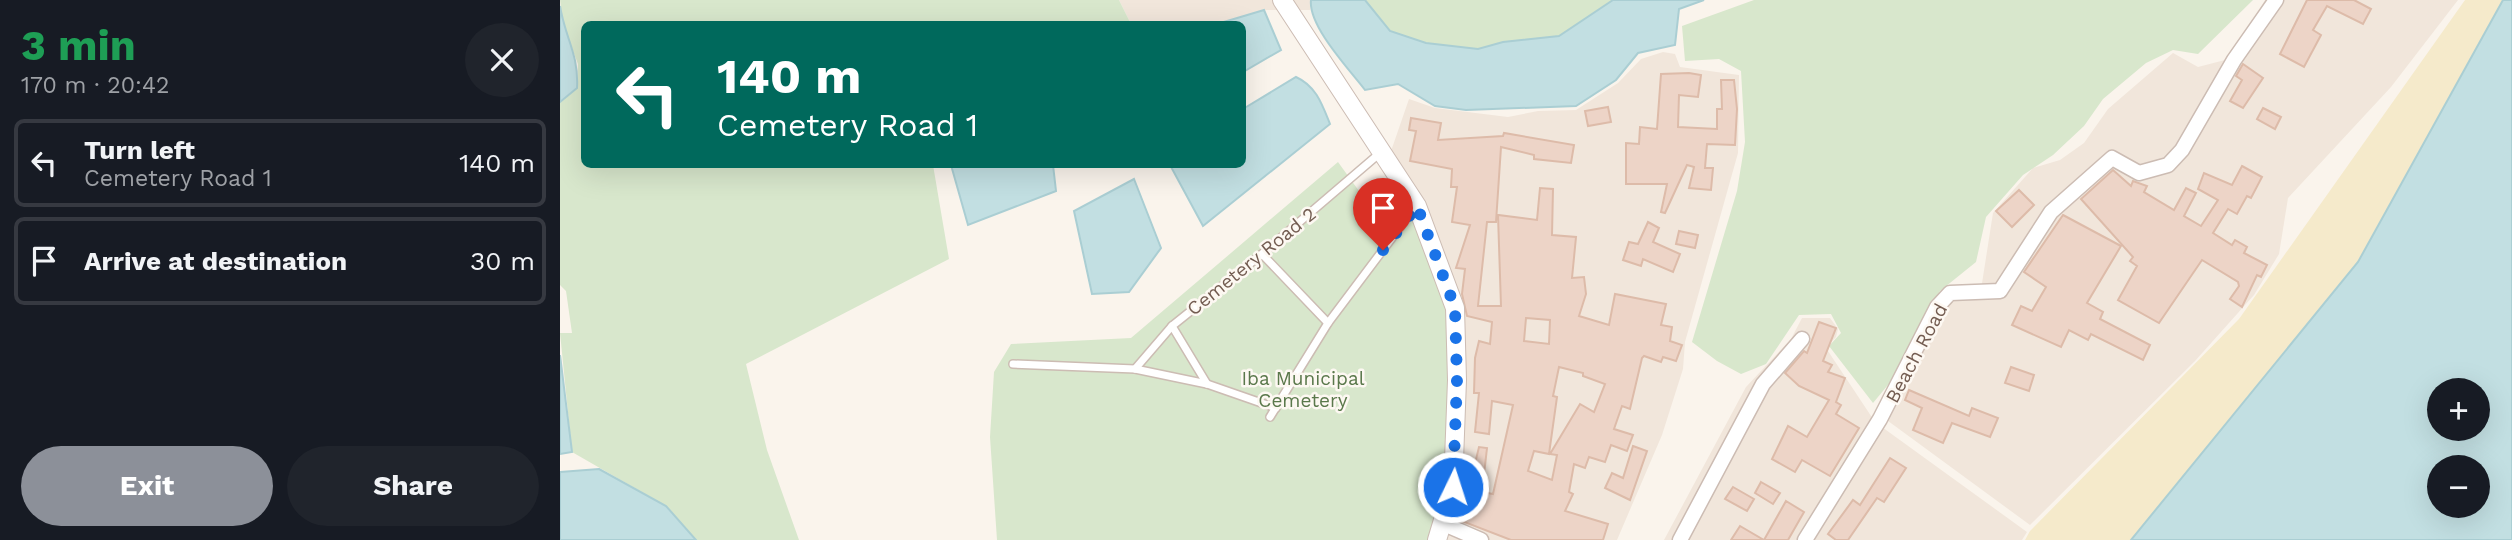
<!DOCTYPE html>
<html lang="en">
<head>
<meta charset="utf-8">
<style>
  :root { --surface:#171b24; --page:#20242c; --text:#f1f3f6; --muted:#9ea1a6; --line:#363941; --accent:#8c9099 }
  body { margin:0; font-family:"Work Sans",sans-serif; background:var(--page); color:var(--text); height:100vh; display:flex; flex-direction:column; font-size:26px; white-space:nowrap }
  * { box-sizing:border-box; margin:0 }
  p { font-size:23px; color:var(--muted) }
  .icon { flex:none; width:38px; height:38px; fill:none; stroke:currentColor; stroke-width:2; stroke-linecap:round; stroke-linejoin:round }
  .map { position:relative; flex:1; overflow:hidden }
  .sheet { display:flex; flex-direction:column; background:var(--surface); width:560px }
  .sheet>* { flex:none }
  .guide { position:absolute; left:21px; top:21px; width:665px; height:147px; border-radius:10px; box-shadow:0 7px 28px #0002; background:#00695c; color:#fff; overflow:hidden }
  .controls { position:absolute; left:1867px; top:378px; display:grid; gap:14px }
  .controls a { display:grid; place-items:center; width:63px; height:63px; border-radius:50%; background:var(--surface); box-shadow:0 7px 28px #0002; font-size:35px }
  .pin { position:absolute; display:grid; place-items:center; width:60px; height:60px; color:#fff; margin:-72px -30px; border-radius:50% 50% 50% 0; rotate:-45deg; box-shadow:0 0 7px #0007 }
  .pin .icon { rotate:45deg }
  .me { position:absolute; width:77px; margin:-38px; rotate:4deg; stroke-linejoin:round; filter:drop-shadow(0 0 5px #0008) }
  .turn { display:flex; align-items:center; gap:24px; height:147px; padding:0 21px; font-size:32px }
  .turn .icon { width:91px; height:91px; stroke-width:2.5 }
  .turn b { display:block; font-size:49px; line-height:60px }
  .round { display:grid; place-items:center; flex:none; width:74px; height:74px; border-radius:37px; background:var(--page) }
  .head { display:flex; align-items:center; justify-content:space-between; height:119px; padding:0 21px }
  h1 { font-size:42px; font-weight:700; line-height:52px; color:#1e9e55 }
  .cta { display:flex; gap:14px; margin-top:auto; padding:14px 21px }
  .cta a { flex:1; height:80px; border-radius:42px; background:var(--accent); color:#fff; font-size:28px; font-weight:700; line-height:80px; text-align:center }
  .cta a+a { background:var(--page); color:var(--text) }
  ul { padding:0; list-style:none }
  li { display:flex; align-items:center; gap:21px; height:88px; margin:0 14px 10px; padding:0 7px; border:4px solid var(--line); border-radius:10px }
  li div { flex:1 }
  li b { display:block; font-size:26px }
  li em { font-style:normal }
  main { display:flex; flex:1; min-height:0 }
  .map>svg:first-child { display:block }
  .residential { fill:#f1e6db }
  .green { fill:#d8e7cc }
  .sand { fill:#f5eacb }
  .water { fill:#c2dfe2; stroke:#aaced3; stroke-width:2; fill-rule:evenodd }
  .building { fill:#edd4c7; stroke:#ddbba9; stroke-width:2; fill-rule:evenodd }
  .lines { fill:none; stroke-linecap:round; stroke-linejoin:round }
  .service-casing { stroke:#ccbcb3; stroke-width:10 }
  .minor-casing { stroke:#ccbcb3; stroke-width:17 }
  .tertiary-casing { stroke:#ccbcb3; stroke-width:20 }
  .service { stroke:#fff; stroke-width:7 }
  .minor { stroke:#fff; stroke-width:14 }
  .tertiary { stroke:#fff; stroke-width:18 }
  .route { stroke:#1a73e8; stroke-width:12; stroke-dasharray:0 21.6 }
  .labels { text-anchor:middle; stroke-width:5; stroke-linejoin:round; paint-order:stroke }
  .street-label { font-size:19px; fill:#735c51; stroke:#fdf8f2 }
  .park-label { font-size:19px; fill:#5a784b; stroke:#fdf8f2 }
</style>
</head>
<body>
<main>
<section class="sheet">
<div class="head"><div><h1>3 min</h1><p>170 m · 20:42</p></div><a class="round"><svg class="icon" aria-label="close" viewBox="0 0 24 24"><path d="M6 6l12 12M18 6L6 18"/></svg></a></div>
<ul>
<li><svg class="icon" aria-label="left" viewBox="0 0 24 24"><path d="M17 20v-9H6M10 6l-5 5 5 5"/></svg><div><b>Turn left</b><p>Cemetery Road 1</p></div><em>140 m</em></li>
<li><svg class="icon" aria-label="arrive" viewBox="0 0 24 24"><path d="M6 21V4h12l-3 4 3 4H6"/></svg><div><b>Arrive at destination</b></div><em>30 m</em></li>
</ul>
<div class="cta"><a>Exit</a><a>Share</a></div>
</section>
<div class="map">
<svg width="1952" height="540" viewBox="0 0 1952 540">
  <rect width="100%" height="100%" fill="#faf4ec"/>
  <g class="residential">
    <path d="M559 0H751L750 10H704L657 24H571Z"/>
    <path d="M1705 0H1898L1831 87 1728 198 1719 254 1694 295 1635 361 1470 525 1324 418 1388 301 1397 297 1420 296 1433 213 1473 168 1500 160 1524 143 1548 109 1613 53 1638 67 1665 60 1678 46Z"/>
    <path d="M1103 52 1115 54 1120 67 1179 75 1178 153 1125 342 1123 369 1102 435 1057 540H881L898 309 830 154 849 99 875 108 948 117 978 111 1016 110 1058 83 1081 59Z"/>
    <path d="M1242 318H1270L1278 329 1276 337 1266 348 1315 422 1467 532 1462 540H1104L1186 387 1231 339Z"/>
  </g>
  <g class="green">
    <path d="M0 0H559L571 24H24V164L373 165 389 259 186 364 207 450 239 540H136L106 506 12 452 0 333H12L6 291 0 285V102L17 88 18 64 3 25Z"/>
    <path d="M805 0H1053L999 36 943 42 918 49 866 43 830 31Z"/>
    <path d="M1194 0H1693L1638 54 1613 50 1586 63 1543 99 1524 126 1493 155 1463 175 1426 217 1416 262 1380 291 1342 368 1313 403 1269 346 1281 333 1271 314 1239 315 1206 364 1181 374 1157 361 1132 342 1177 191 1185 142 1181 71 1159 59 1125 61 1122 26Z"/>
    <path d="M778 162 833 238 853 213 892 313 891 463 873 540H437L430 437 434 372 451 344 571 338Z"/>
  </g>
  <path class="sand" d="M1905 0H1943L1798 262 1571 540H1465L1470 531 1679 319Z"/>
  <g class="water">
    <path d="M751 0H805L830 31 866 43 918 49 943 42 999 36 1053 0H1144L1119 9 1115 45 1078 53 1056 80 1016 106 906 110 875 106 838 84 805 90C789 69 748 26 751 0Z"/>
    <path d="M1943 0H1952V540H1571L1798 262ZM1880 390H1918V429H1880ZM1880 467H1918V506H1880Z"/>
    <path d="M0 6C5 38 19 54 17 88L0 102Z"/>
    <path d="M704 10 721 50 683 72 682 24H657Z"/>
    <path d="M736 77C756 86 762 104 770 124L643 226 610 165 682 164 683 109Z"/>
    <path d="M391 165H493L496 191 408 225Z"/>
    <path d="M574 179 601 248 569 292 532 294 514 211Z"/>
    <path d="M0 355 12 452 0 454Z"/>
    <path d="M39 469 106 506 136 540H0V472Z"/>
  </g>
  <g class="building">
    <path d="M1747 0H1794L1811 9 1803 24 1767 6 1753 30 1761 35 1744 67 1720 54Z"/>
    <path d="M1683 64 1703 78 1683 108 1670 101 1682 80 1676 76Z"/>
    <path d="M1129 73 1141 75 1138 97 1119 95 1118 127 1157 129V109H1162L1161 80H1174L1177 109 1175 145 1147 144 1145 168H1153L1151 190 1129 188 1134 167 1127 165 1105 213 1101 212 1107 184H1066V143L1079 144 1080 127 1097 129 1101 74Z"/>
    <path d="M1048 107 1051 122 1028 126 1025 111Z"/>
    <path d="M1703 108 1721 117 1715 129 1697 119Z"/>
    <path d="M851 118 881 123 878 140 943 136 944 133 1014 145 1011 163 974 159V155L941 147 936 222H927L918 306H941L938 215 977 220 980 188 993 189 992 235 1016 237 1012 278 1024 277 1026 294 1019 316 1049 325 1055 294 1106 304 1101 325 1112 327 1110 341 1122 345 1116 361 1103 357 1101 362 1084 356 1082 358 1070 409 1062 406 1054 429 1073 435 1067 451 1051 445 1045 462 1029 457 1025 468 1014 464 1009 492 1013 494 1005 511 1048 524 1043 540H951L899 520 904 504 900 503 904 487 909 488 919 447 927 448 922 492 933 494 953 405 932 401 929 434 915 432 919 393H914L915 358 919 341 930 344 932 322 907 316 902 294 905 269 896 268 910 225 892 222 897 187H891L892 169 850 161 856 131 849 130ZM966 318 990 320 989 344 964 341ZM999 367 1023 373V376L1045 384 1034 412 1020 404 990 454 997 455 992 480 968 471 974 451 989 454 997 397 993 396Z"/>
    <path d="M1682 166 1702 177 1691 198 1687 196 1677 214 1668 209 1653 233 1672 245 1675 240 1687 247 1684 253 1707 265 1701 277 1697 275 1682 307 1670 299 1679 286 1678 282 1642 260 1599 323 1558 300 1577 266 1570 261 1573 257 1521 199 1553 170 1571 186 1573 181 1587 186 1584 192 1614 210 1626 188 1636 193 1624 216 1641 226 1658 200 1638 189 1644 173 1672 185Z"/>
    <path d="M1459 190 1474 205 1452 227 1436 211Z"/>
    <path d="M1503 215 1561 246 1527 303 1543 312 1540 319 1590 345 1583 360 1531 334 1528 340 1509 330 1501 347 1452 325 1461 306 1472 311 1486 287 1464 272Z"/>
    <path d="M1088 222 1099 228 1093 242 1120 254 1113 272 1083 259 1081 266 1063 260 1069 242 1078 244Z"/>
    <path d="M1119 231 1138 235 1135 248 1116 244Z"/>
    <path d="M1259 322 1276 328 1263 361 1272 365 1268 372 1285 378 1276 402 1281 405 1276 414 1299 428 1270 476 1242 460 1235 472 1212 459 1228 426 1247 437 1269 400 1239 386 1225 373 1244 351 1247 353Z"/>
    <path d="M1451 367 1474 375 1469 391 1445 383Z"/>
    <path d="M1349 390 1409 416 1412 408 1438 418 1430 437 1392 423 1383 443 1353 430 1362 408 1345 400Z"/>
    <path d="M1073 446 1087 451 1070 500 1045 488 1052 473 1063 478Z"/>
    <path d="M1330 458 1346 468 1324 502 1317 498 1288 540H1276L1268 534 1293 500 1300 505Z"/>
    <path d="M1201 482 1220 493 1213 504 1195 493Z"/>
    <path d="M1173 487 1194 499 1187 511 1165 499Z"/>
    <path d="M1226 501 1244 512 1228 540H1171L1180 526 1204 540Z"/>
  </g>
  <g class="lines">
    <g class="service-casing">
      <g id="service">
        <path d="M702 254 768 323"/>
        <path d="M453 364 575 369 647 384 716 408"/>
        <path d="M575 369 612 326"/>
        <path d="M647 384 612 326 702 254 820 153"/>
        <path d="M710 417 768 323 856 206"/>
      </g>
    </g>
    <g class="minor-casing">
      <g id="minor">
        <path d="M884 524 921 540"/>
        <path d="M1120 540 1203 384 1242 339"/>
        <path d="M1245 540 1320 419 1377 307 1390 293 1440 291 1491 212 1552 158 1579 173 1608 165 1622 150 1674 60 1716 0"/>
      </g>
    </g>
    <g class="tertiary-casing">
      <path id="tertiary" d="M722 0 857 206 895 308 897 380 893 487 877 540"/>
    </g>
    <use href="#service" class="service"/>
    <use href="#minor" class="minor"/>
    <use href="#tertiary" class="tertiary"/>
  </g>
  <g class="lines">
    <path class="route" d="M823 250 857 206 895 308 897 380 893 487"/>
  </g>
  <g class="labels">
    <g class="street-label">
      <text transform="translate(691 261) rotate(-39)" y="7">Cemetery Road 2</text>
      <text transform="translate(1356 353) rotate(-62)" y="7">Beach Road</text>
    </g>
    <g class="park-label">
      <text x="743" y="385">Iba Municipal<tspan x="743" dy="22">Cemetery</tspan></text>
    </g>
  </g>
</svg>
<div class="controls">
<a>+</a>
<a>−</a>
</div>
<div class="pin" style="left:823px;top:250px;background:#d93025"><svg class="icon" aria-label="arrive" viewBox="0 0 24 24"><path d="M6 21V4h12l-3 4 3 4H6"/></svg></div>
<svg class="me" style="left:893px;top:487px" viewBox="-20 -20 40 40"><circle r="17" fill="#1a73e8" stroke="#fff" stroke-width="3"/><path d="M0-11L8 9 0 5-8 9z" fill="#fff"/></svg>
<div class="guide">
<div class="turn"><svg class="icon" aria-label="left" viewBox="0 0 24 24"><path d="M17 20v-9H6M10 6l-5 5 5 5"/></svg><div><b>140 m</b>Cemetery Road 1</div></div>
</div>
</div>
</main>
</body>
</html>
